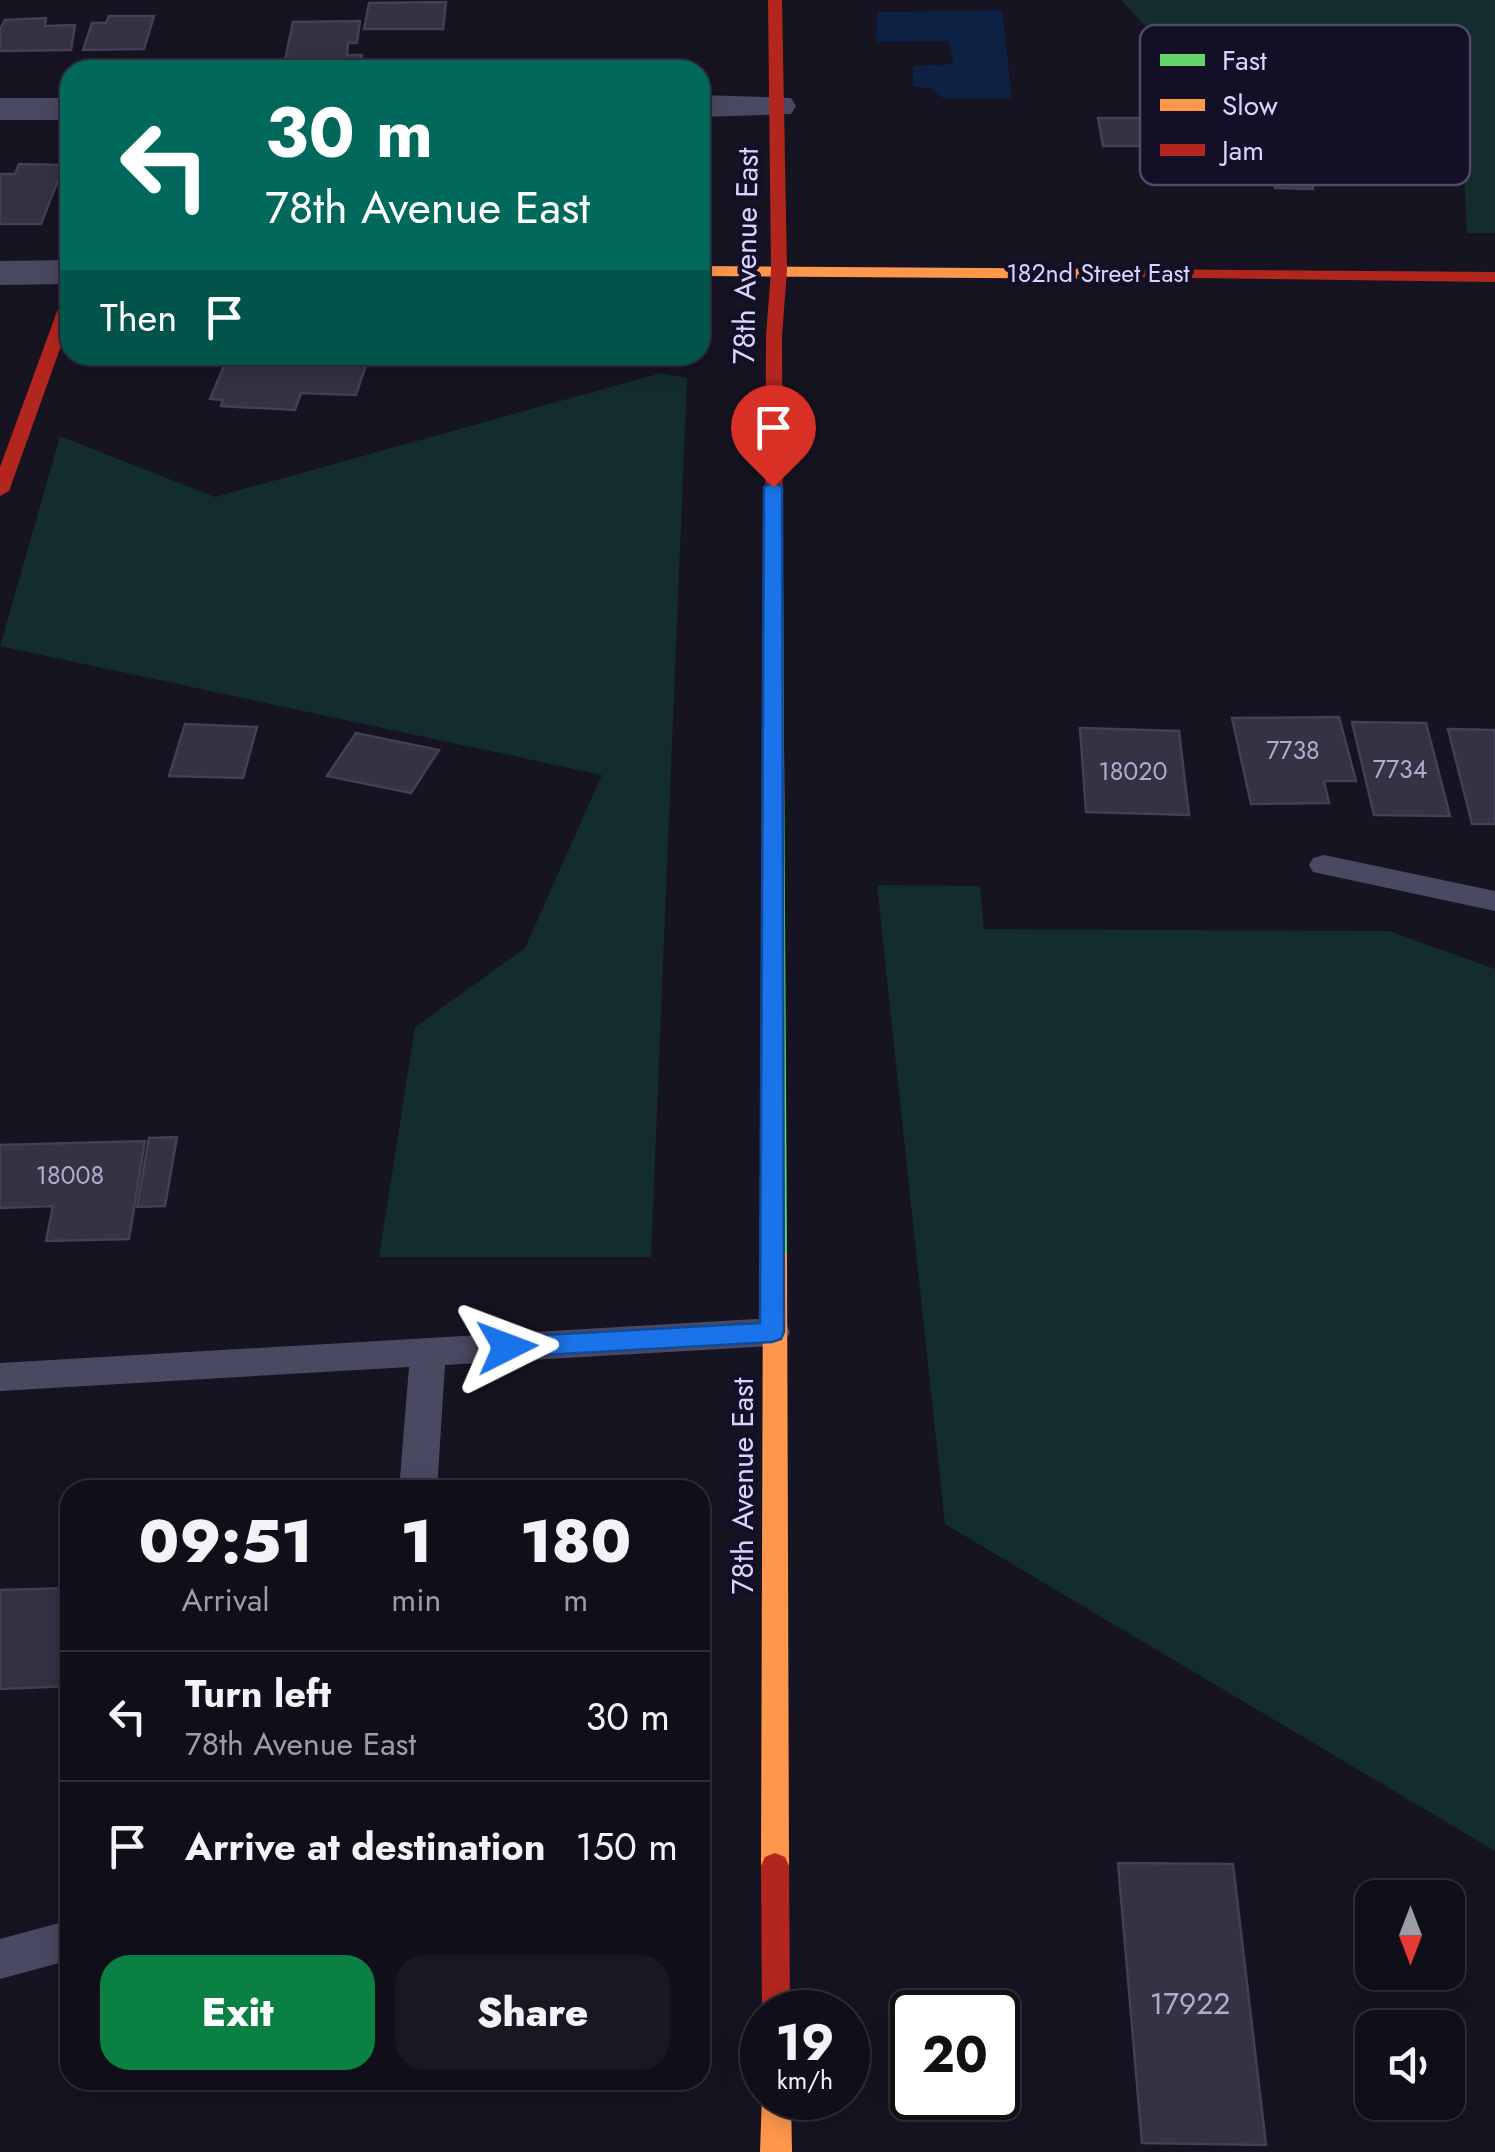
<!DOCTYPE html>
<html lang="en">
<head>
<meta charset="utf-8">
<style>
  :root { --surface:#100f19; --page:#191822; --text:#f1f3f6; --muted:#9c9ca2; --line:#302f38; --accent:#0b8043 }
  body { margin:0; font-family:Jost,sans-serif; background:var(--page); color:var(--text); height:100vh; display:flex; flex-direction:column; font-size:38px; white-space:nowrap }
  * { box-sizing:border-box; margin:0 }
  p { font-size:32px; color:var(--muted) }
  .icon { flex:none; width:55px; height:55px; fill:none; stroke:currentColor; stroke-width:2; stroke-linecap:round; stroke-linejoin:round }
  .map { position:relative; flex:1; overflow:hidden }
  .details { position:absolute; left:60px; top:1480px; width:650px; height:610px; display:flex; flex-direction:column; background:var(--surface); border-radius:30px; box-shadow:0 5px 25px #0003,0 0 0 2px var(--line) }
  .details>* { flex:none }
  .hud { position:absolute; left:60px; top:60px; width:650px; height:305px; border-radius:30px; box-shadow:0 5px 25px #0003,0 0 0 2px var(--line); background:#00695c; color:#fff; overflow:hidden }
  .needle { width:65px; rotate:180deg }
  .tools { position:absolute; left:1355px; top:1880px; display:grid; gap:20px }
  .tools a { display:grid; place-items:center; width:110px; height:110px; border-radius:20px; background:var(--surface); box-shadow:0 5px 25px #0003,0 0 0 2px var(--line); font-size:50px }
  .speed { position:absolute; left:740px; top:1990px; display:flex; gap:20px; font-size:50px; font-weight:700; text-align:center }
  .speed>* { display:grid; place-content:center; width:130px; height:130px; border-radius:50%; background:var(--surface); box-shadow:0 5px 25px #0003,0 0 0 2px var(--line); line-height:1 }
  .speed small { font-size:25px; font-weight:400 }
  .speed .limit { border:5px solid #111; border-radius:15px; background:#fff; color:#111 }
  .pin { position:absolute; display:grid; place-items:center; width:85px; height:85px; color:#fff; margin:-102px -42px; border-radius:50% 50% 50% 0; rotate:-45deg; box-shadow:0 0 10px #0007 }
  .pin .icon { rotate:45deg }
  .me { position:absolute; width:110px; margin:-55px; rotate:87deg; stroke-linejoin:round; filter:drop-shadow(0 0 8px #0008) }
  .turn { display:flex; align-items:center; gap:35px; height:210px; padding:0 40px; font-size:45px }
  .turn .icon { width:130px; height:130px; stroke-width:2.5 }
  .turn b { display:block; font-size:70px; line-height:85px }
  .then { display:flex; align-items:center; height:95px; padding:0 40px; background:#0003; gap:20px; font-size:38px }
  .eta { display:flex; justify-content:space-evenly; align-items:center; height:170px; text-align:center }
  .eta b { font-size:60px; font-weight:800; line-height:70px }
  .cta { display:flex; gap:20px; margin-top:auto; padding:20px 40px }
  .cta a { flex:1; height:115px; border-radius:30px; background:var(--accent); color:#fff; font-size:40px; font-weight:800; line-height:115px; text-align:center }
  .cta a+a { background:var(--page); color:var(--text) }
  ul { padding:0; list-style:none }
  li { display:flex; align-items:center; gap:30px; height:130px; padding:0 40px; border-top:2px solid var(--line) }
  li div { flex:1 }
  li b { display:block; font-size:38px }
  li em { font-style:normal }
  .map>svg:first-child { display:block }
  .green { fill:#132c2d }
  .water { fill:#0d2144 }
  .building { fill:#343243; stroke:#433f54; stroke-width:2.5 }
  .lines { fill:none; stroke-linecap:round; stroke-linejoin:round }
  .lane { fill:#4a4962; fill-rule:evenodd }
  .street { fill:#4a4962; fill-rule:evenodd }
  .fast { fill:#63d668; fill-rule:evenodd }
  .slow { fill:#ff974d; fill-rule:evenodd }
  .jam { fill:#b3261e; fill-rule:evenodd }
  .route { fill:#1a73e8; stroke:#114b97; stroke-width:2.5 }
  .labels { text-anchor:middle; stroke-width:9; stroke-linejoin:round; paint-order:stroke }
  .far-street-label { font-size:25px; fill:#d9d4ff; stroke:#130f26 }
  .number-label { font-size:25px; fill:#b0acd0 }
  .street-label { font-size:30px; fill:#d9d4ff; stroke:#130f26 }
  .near-number-label { font-size:30px; fill:#b0acd0 }
  .key { fill:#130f26; stroke:#4e4a67; stroke-width:2.5 }
  .key-label { font-size:28px; fill:#d9d4ff }
</style>
</head>
<body>
<div class="map">
<svg width="1495" height="2152" viewBox="0 0 1495 2152">
  <rect width="100%" height="100%" fill="#161421"/>
  <g class="green">
    <path d="M1121 0H1495V233H1467L1463 162 1394 91 1148 29Z"/>
    <path d="M661 373 687 378 651 1257H379L415 1027 525 948 602 775 0 646 60 436 215 497Z"/>
    <path d="M877 885 980 886 984 929 1389 931 1495 969V1851L945 1524Z"/>
  </g>
  <path class="water" d="M1002 10 1012 98H943L930 88 913 87V66L954 64 948 41 876 42 877 12Z"/>
  <g class="building">
    <path d="M446 2 443 29H364L369 3Z"/>
    <path d="M109 16H154L144 49 83 50 92 23H106Z"/>
    <path d="M46 18 45 26 75 25 71 50 0 51V29L5 20Z"/>
    <path d="M360 21 357 43H348L347 55H362L360 70H283L293 22Z"/>
    <path d="M1144 111H1177L1178 119 1264 115 1272 146H1103L1098 118H1146Z"/>
    <path d="M19 164 64 165 41 224H0V174H15Z"/>
    <path d="M1271 171H1310L1313 189 1275 188Z"/>
    <path d="M418 355H525L524 359H418Z"/>
    <path d="M228 356 367 362 356 395 301 393 295 410 221 406 223 400 210 399Z"/>
    <path d="M1339 717 1356 781H1324L1329 803 1251 804 1232 718Z"/>
    <path d="M1352 722 1426 723 1450 816 1374 815Z"/>
    <path d="M185 724 257 727 243 778 169 776Z"/>
    <path d="M1080 728 1179 731 1189 815 1086 812Z"/>
    <path d="M1448 729 1495 730V824H1472Z"/>
    <path d="M356 733 439 750 411 793 327 776Z"/>
    <path d="M177 1137 165 1206 137 1207 149 1138Z"/>
    <path d="M145 1141 129 1239 46 1241 53 1206 0 1208V1145Z"/>
    <path d="M70 1588V1686L0 1689V1590Z"/>
    <path d="M1118 1863 1233 1864 1266 2145 1142 2143Z"/>
  </g>
  <g class="lines">
    <g class="lane">
      <path d="M1324 855 1495 891V911L1313 872 1309 865 1313 858Z"/>
      <path d="M772 1318 785 1322 790 1332 785 1342 772 1346 445 1365 437 1490H399L409 1367 0 1391V1363Z"/>
      <path d="M70 1920V1960L0 1979V1939Z"/>
    </g>
    <g class="street">
      <path d="M700 95 791 98 796 106 791 114 700 117Z"/>
      <rect x="0" y="98" width="70" height="22"/>
      <path d="M70 260V284L0 285V261Z"/>
    </g>
    <path class="fast" d="M774 567 783 573 787 1254 783 1260H767L763 1254 765 573Z"/>
    <g class="slow">
      <path d="M700 266 1129 269 1137 274 1129 279 700 276Z"/>
      <path d="M775 1245 783 1248 787 1254 789 1866 785 1875 775 1879 765 1875 761 1866 763 1254 767 1248Z"/>
      <path d="M762 2094V2098H791L792 2152H760Z"/>
    </g>
    <g class="jam">
      <path d="M768 0H782L787 270 782 336 783 573 774 579 765 573 766 336 771 270Z"/>
      <path d="M1129 269 1495 272V282L1123 277V271Z"/>
      <path d="M70 293V321L9 491 0 496V467L62 298Z"/>
      <path d="M775 1853 785 1857 789 1866 790 2012H762V2018L761 1866 765 1857Z"/>
    </g>
  </g>
  <path class="route" d="M773 482 782 487 784 1332 781 1339 772 1342 507 1357 498 1354 494 1347 498 1340 507 1337 760 1323 764 487Z"/>
  <g class="labels">
    <g class="far-street-label">
      <text x="1098" y="282">182nd Street East</text>
    </g>
    <g class="number-label">
      <text x="1293" y="759">7738</text>
      <text x="1400" y="778">7734</text>
      <text x="1133" y="780">18020</text>
      <text x="70" y="1184">18008</text>
    </g>
    <g class="street-label">
      <text transform="translate(746 256) rotate(-89)" y="10">78th Avenue East</text>
      <text transform="translate(743 1486) rotate(-90)" y="10">78th Avenue East</text>
    </g>
    <g class="near-number-label">
      <text x="1190" y="2014">17922</text>
    </g>
  </g>
  <rect x="1140" y="25" width="330" height="160" rx="15" class="key"/>
  <rect x="1160" y="54" width="45" height="12" fill="#63d668"/>
  <rect x="1160" y="99" width="45" height="12" fill="#ff974d"/>
  <rect x="1160" y="144" width="45" height="12" fill="#b3261e"/>
  <g class="key-label">
    <text x="1222" y="70">Fast</text>
    <text x="1222" y="115">Slow</text>
    <text x="1222" y="160">Jam</text>
  </g>
</svg>
<div class="tools">
<a><svg class="needle" viewBox="-14 -14 28 28"><path d="M0-13l5 13h-10z" fill="#e53935"/><path d="M0 13l5-13h-10z" fill="#9c9ca2"/></svg></a>
<a><svg class="icon" aria-label="sound" viewBox="0 0 24 24"><path d="M4 9h4l5-4v14l-5-4H4zM17 9q2 3 0 6"/></svg></a>
</div>
<div class="speed"><div>19<small>km/h</small></div><div class="limit">20</div></div>
<div class="pin" style="left:773px;top:487px;background:#d93025"><svg class="icon" aria-label="arrive" viewBox="0 0 24 24"><path d="M6 21V4h12l-3 4 3 4H6"/></svg></div>
<svg class="me" style="left:507px;top:1347px" viewBox="-20 -20 40 40"><path d="M0-17L14 15 0 8-14 15z" fill="#1a73e8" stroke="#fff" stroke-width="4"/></svg>
<div class="hud">
<div class="turn"><svg class="icon" aria-label="left" viewBox="0 0 24 24"><path d="M17 20v-9H6M10 6l-5 5 5 5"/></svg><div><b>30 m</b>78th Avenue East</div></div>
<div class="then">Then<svg class="icon" aria-label="arrive" viewBox="0 0 24 24"><path d="M6 21V4h12l-3 4 3 4H6"/></svg></div>
</div>
<section class="details">
<div class="eta">
<div><b>09:51</b><p>Arrival</p></div>
<div><b>1</b><p>min</p></div>
<div><b>180</b><p>m</p></div>
</div>
<ul>
<li><svg class="icon" aria-label="left" viewBox="0 0 24 24"><path d="M17 20v-9H6M10 6l-5 5 5 5"/></svg><div><b>Turn left</b><p>78th Avenue East</p></div><em>30 m</em></li>
<li><svg class="icon" aria-label="arrive" viewBox="0 0 24 24"><path d="M6 21V4h12l-3 4 3 4H6"/></svg><div><b>Arrive at destination</b></div><em>150 m</em></li>
</ul>
<div class="cta"><a>Exit</a><a>Share</a></div>
</section>
</div>
</body>
</html>
